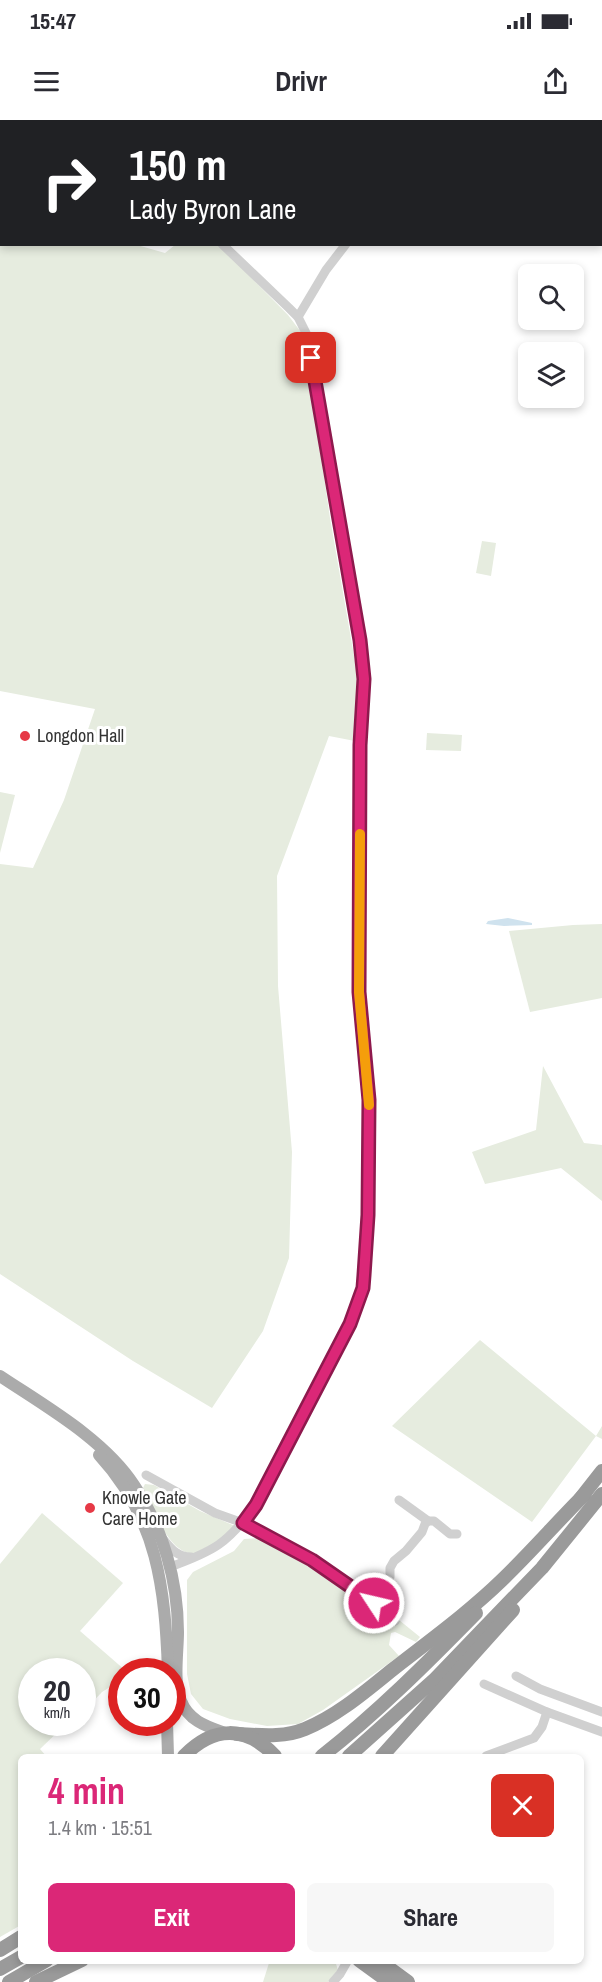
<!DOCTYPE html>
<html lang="en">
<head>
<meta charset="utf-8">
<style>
  :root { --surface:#fff; --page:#f7f7f7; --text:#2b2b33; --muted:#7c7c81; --accent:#db2777 }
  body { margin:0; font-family:"Archivo Narrow",sans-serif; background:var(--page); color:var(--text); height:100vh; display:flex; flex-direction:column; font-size:22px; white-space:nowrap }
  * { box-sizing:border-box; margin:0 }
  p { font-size:20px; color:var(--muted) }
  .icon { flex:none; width:33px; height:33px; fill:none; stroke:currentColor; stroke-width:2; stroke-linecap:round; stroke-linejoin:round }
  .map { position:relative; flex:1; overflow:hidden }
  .details { position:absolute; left:18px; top:1634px; width:566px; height:210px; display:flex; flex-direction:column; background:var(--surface); border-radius:9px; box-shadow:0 3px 9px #0003 }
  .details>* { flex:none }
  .top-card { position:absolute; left:0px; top:0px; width:603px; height:126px; box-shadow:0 3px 9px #0003; background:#202124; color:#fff; overflow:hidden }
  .tools { position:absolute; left:518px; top:144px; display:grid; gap:12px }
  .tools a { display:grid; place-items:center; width:66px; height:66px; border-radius:9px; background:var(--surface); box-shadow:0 3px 9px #0003; font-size:30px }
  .speed { position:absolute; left:18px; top:1538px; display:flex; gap:12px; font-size:30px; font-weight:700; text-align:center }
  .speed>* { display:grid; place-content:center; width:78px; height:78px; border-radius:50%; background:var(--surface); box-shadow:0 3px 9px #0003; line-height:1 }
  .speed small { font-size:15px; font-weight:400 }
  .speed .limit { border:9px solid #d22; background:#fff; color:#111 }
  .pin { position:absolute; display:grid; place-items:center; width:51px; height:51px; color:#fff; margin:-26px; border-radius:12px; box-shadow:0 3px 9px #0006 }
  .me { position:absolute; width:66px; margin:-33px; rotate:305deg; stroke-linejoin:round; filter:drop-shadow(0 0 4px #0008) }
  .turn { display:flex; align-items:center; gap:21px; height:126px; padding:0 30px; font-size:27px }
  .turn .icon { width:78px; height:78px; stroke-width:2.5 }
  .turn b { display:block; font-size:42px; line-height:51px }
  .round { display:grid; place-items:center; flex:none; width:63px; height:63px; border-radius:9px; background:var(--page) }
  .overview { display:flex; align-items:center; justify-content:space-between; height:102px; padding:0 30px }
  h1 { font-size:36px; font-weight:700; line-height:45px; color:var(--accent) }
  .primary-button { display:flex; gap:12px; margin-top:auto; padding:12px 30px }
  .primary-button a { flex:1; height:69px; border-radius:9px; background:var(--accent); color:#fff; font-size:24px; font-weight:700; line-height:69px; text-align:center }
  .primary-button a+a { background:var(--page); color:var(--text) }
  .status { display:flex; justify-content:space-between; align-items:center; height:42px; padding:0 30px; background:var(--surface); direction:ltr }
  .status svg { height:16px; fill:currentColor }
  header { display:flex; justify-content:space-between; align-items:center; height:78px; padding:0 30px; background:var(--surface); font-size:27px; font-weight:700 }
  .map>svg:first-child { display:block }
  .green { fill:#e6ecdf }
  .water { fill:#cfe2ee }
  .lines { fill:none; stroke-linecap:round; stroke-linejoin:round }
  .minor { stroke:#d0d0d0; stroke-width:9 }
  .major { stroke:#ababab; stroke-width:12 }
  .highway { stroke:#9a9a9a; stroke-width:14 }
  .route-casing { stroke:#8e194d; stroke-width:15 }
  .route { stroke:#db2777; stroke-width:10 }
  .slow { stroke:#f59e0b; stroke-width:10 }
  .poi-dot { fill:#e63946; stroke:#fff; stroke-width:2 }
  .labels { text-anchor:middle; stroke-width:6; stroke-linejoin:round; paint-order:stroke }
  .poi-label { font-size:18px; fill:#333; stroke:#fff; text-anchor:start }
</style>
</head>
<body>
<div class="status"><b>15:47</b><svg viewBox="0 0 49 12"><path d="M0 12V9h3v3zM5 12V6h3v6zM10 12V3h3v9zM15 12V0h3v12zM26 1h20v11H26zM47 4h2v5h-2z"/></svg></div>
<header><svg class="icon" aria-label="menu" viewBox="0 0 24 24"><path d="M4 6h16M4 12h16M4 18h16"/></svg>Drivr<svg class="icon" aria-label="share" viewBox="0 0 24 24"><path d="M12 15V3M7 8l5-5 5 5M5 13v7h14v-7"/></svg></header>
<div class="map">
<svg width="602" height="1862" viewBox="0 0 602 1862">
  <rect width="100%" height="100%" fill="#fff"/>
  <g class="green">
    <path d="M0 95H1L2 124 137 125 165 133 175 125H219L288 195 304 216 330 398 357 553 355 621 329 616 277 756 278 866 292 1032 289 1138 263 1211 212 1288 133 1241 0 1154V744L33 748 64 680 95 589 0 571Z"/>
    <path d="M482 421 496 423 491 456 476 453Z"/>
    <path d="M427 613 462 615 461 631 426 630Z"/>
    <path d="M0 672 15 675 0 733Z"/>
    <path d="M602 804V878L530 892 509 811 573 805Z"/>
    <path d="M543 946 584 1023 602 1025V1081L561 1048 485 1064 472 1032 536 1010Z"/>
    <path d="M480 1220 596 1316 602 1306V1319L596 1316 532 1402 392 1306Z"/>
    <path d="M145 1364 154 1365 200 1391 235 1406C227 1414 219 1422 210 1428 174 1452 155 1392 143 1368Z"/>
    <path d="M42 1393 123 1463 80 1511 126 1551H122L121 1560 102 1572 83 1592 82 1551H32V1602H68L40 1629 46 1636H21V1805L0 1817V1444Z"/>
    <path d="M260 1418C308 1441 349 1472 392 1503L399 1500 420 1517 416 1522 395 1512 391 1513 389 1525 399 1536 323 1590 298 1604 267 1606 230 1599 203 1589 191 1574 187 1554V1460L193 1452 234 1431 244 1419Z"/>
    <path d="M261 1841H335L338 1850 328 1862H263L269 1843Z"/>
  </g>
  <path class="water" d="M508 798 532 803V805L504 806 486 804 488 801Z"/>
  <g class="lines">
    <g class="minor">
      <path d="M115 0 117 2"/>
      <path d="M2 2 8 0"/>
      <path d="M398 2V0"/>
      <path d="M298 197 326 150 346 124"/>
      <path d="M146 1355 215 1393 243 1403 312 1440 374 1483 395 1501"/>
      <path d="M399 1380 428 1401"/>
      <path d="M164 1420C172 1430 178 1437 191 1437"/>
      <path d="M170 1447C214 1431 227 1424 256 1385L350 1204 363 1168 364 1155 368 1095 369 980 359 872 360 625 365 559 360 520 307 215 298 197 289 188 222 124"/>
      <path d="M374 1483 390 1457V1448L394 1441 406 1431 422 1412 425 1404 428 1401H434L450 1414H457"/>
      <path d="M516 1556 540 1569 602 1592"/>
      <path d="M484 1564 547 1592 602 1612"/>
      <path d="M486 1636 534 1618 542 1607 547 1592"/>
      <path d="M333 1862 340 1854 348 1840"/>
    </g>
    <g class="major">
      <path d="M0 1256C45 1286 104 1319 134 1365 163 1408 178 1461 178 1512 178 1532 173 1563 181 1581 189 1602 209 1607 228 1614"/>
      <path d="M99 1335C158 1399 165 1469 168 1551"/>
      <path d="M167 1602 168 1636"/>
    </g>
    <g class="highway">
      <path d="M580 1379 602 1351"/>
      <path d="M237 1614C260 1615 283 1618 305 1609 337 1596 366 1571 392 1550 429 1521 468 1493 502 1460 531 1432 557 1402 585 1374"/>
      <path d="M184 1636C213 1606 246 1605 275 1636"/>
      <path d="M322 1636C377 1593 427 1543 476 1493"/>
      <path d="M349 1636 434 1560 542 1448 602 1374"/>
      <path d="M382 1636 513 1490"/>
      <path d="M0 1830 21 1817"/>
      <path d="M359 1840 389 1862"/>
      <path d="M378 1840 408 1862"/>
      <path d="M0 1849 21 1837"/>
      <path d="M9 1862 47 1840"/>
      <path d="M36 1862 82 1840"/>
    </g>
  </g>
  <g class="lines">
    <g class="route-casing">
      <path id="route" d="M311 238 360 520 364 559 360 625 359 872 369 980 368 1095 364 1155 363 1168 350 1204 256 1385 243 1403 312 1440 374 1483"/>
    </g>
    <use href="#route" class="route"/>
    <path class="slow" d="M360 714 359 872 369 985"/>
  </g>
  <g class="poi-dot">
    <circle cx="25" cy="616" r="6"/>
    <circle cx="90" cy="1388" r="6"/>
  </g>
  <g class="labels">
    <g class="poi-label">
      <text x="37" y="622">Longdon Hall</text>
      <text x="102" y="1384">Knowle Gate<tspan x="102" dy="21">Care Home</tspan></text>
    </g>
  </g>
</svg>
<div class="tools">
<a><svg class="icon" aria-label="search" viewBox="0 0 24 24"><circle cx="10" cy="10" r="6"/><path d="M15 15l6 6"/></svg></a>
<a><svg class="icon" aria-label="layers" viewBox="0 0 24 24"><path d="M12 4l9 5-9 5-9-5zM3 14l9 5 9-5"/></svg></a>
</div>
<div class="speed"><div>20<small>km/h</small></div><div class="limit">30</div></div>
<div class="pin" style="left:311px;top:238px;background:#d93025"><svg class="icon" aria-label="arrive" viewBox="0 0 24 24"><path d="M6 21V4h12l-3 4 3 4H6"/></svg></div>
<svg class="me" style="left:374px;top:1483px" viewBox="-20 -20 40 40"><circle r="17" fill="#db2777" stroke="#fff" stroke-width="3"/><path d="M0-11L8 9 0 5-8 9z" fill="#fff"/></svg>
<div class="top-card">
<div class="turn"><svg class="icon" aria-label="right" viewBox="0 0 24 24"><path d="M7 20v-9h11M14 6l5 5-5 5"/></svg><div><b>150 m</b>Lady Byron Lane</div></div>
</div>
<section class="details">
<div class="overview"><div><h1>4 min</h1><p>1.4 km · 15:51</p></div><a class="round" style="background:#d93025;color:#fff"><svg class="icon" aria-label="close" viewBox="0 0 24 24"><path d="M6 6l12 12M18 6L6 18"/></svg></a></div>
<div class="primary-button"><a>Exit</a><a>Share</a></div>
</section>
</div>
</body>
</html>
